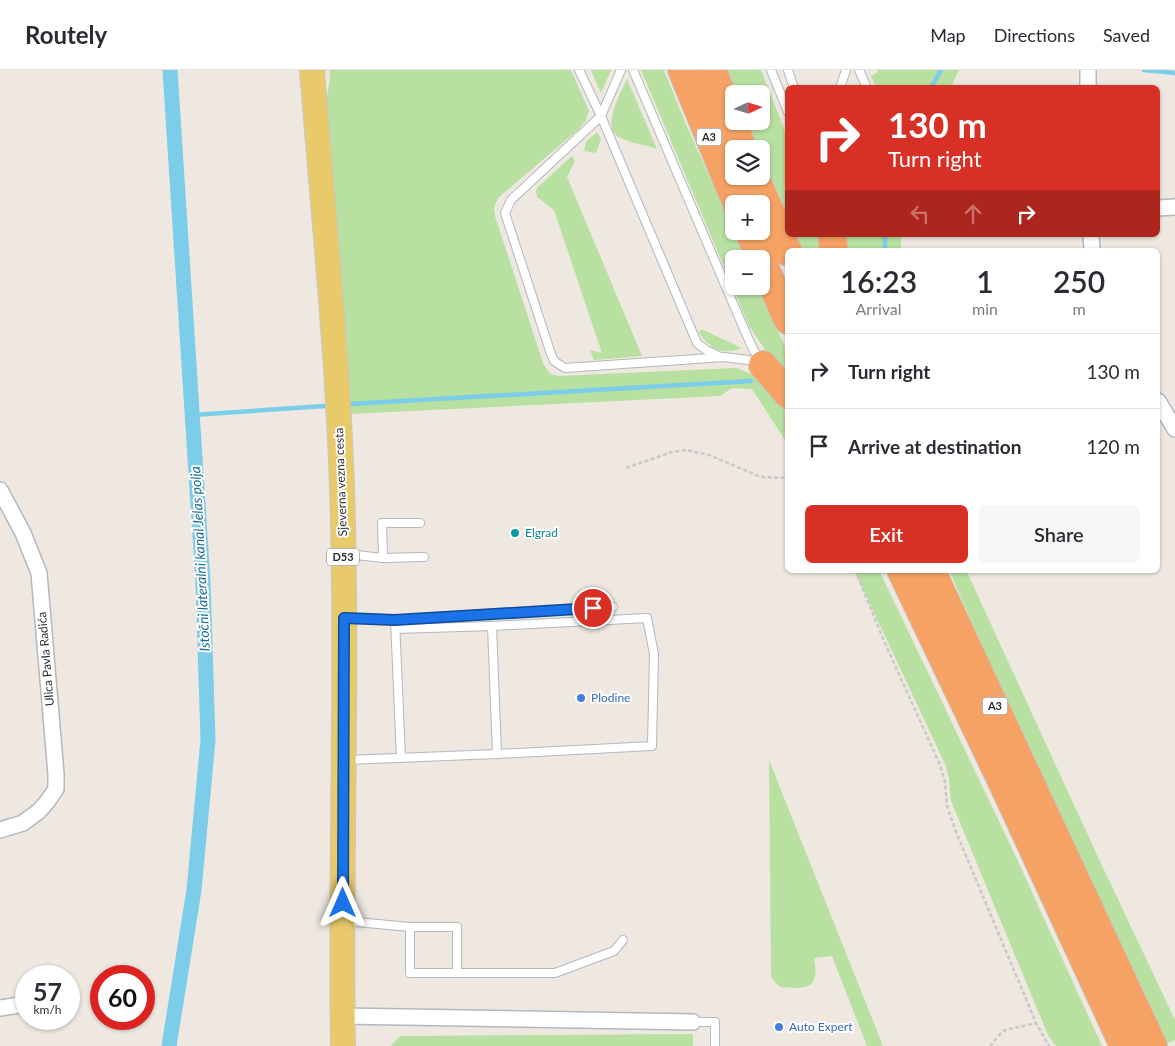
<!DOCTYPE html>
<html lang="en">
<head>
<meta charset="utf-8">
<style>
  :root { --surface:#fff; --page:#f7f7f7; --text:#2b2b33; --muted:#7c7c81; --line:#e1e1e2; --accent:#d93025 }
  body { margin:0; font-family:Lato,sans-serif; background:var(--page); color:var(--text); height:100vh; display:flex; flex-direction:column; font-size:19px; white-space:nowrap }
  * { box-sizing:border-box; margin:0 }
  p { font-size:16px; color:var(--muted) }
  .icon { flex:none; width:28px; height:28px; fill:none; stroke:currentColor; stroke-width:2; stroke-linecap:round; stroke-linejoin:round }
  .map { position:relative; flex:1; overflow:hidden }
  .side { position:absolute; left:785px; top:178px; width:375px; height:325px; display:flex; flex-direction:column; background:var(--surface); border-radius:8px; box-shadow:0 1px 4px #0004 }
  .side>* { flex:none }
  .hud { position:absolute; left:785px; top:15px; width:375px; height:152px; border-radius:8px; box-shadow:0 1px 4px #0004; background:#d93025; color:#fff; overflow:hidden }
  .needle { width:32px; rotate:86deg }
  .fabs { position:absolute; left:725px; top:15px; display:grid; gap:10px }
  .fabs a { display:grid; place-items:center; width:45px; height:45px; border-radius:8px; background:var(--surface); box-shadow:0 1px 4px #0004; font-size:25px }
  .speed { position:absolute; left:15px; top:895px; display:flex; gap:10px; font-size:25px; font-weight:700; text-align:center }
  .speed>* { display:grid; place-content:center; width:65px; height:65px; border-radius:50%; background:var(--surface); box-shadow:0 1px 4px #0004; line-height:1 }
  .speed small { font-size:12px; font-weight:400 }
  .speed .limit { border:8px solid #d22; background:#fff; color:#111 }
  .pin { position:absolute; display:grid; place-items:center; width:42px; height:42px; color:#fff; margin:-21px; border:2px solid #fff; border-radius:50%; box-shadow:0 1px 5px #0007 }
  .me { position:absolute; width:55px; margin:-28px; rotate:0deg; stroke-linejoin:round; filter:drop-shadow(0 0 4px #0008) }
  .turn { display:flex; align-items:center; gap:18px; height:105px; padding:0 20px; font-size:22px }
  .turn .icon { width:65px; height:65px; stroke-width:2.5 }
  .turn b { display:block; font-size:35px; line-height:42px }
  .lanes { display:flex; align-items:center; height:48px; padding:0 20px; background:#0003; justify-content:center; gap:25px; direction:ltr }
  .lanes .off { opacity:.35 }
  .eta { display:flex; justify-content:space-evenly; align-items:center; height:85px; text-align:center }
  .eta b { font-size:30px; font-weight:600; line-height:35px }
  .cta { display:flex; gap:10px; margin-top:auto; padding:10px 20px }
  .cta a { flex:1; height:58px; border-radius:8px; background:var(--accent); color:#fff; font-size:20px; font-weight:600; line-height:58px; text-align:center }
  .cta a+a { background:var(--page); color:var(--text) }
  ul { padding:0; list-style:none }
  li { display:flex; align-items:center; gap:15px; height:75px; padding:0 20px; border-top:1px solid var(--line) }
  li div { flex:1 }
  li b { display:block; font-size:19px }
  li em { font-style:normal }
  header { display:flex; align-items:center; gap:30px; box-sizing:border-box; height:70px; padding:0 25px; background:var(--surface); border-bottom:1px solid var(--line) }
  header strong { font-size:24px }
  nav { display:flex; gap:28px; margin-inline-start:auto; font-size:18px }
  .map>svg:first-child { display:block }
  .green { fill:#b7e0a1 }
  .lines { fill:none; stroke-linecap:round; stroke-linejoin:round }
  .stream { stroke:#7bcde9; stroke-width:4.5 }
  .canal { stroke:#7bcde9; stroke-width:15 }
  .service-casing { stroke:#b4b7bf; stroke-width:10 }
  .minor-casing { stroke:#b4b7bf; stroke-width:18 }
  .primary-casing { stroke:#c8c8c8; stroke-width:26 }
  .motorway-casing { stroke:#c8c8c8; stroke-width:30 }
  .path { stroke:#c8c8c8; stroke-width:2.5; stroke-dasharray:4 2.5; stroke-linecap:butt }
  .service { stroke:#fff; stroke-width:8 }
  .minor { stroke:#fff; stroke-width:15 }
  .primary { stroke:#e9ca6a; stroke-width:24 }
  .motorway { stroke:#f5a264; stroke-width:28 }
  .route-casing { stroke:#114b97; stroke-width:12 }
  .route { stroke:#1a73e8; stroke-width:9 }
  .culture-dot { fill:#0f9aa8; stroke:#fff; stroke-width:2 }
  .shop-dot { fill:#3f7fe0; stroke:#fff; stroke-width:2 }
  .labels { text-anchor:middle; stroke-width:4; stroke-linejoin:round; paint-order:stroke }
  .shield { fill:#fff; stroke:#6c6c6c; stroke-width:1 }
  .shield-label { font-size:11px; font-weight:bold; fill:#2d2d2d }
  .street-label { font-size:12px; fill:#2d2d2d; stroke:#fff }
  .culture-label { font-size:12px; fill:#0d838f; stroke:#fff; text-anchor:start }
  .shop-label { font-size:12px; fill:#366cbe; stroke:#fff; text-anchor:start }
  .water-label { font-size:14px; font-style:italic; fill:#166d99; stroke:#fff }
</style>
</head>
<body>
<header>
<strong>Routely</strong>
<nav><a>Map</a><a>Directions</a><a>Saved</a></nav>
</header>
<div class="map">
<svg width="1175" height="976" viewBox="0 0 1175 976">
  <rect width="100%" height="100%" fill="#eee8e1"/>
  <g class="green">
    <path d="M330 0H571L589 41 586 50 578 60 498 128 494 138 495 146 543 293 550 304 558 306 735 298C761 305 771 318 787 338V373L752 319 732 318 720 326 349 344 326 33 330 7Z"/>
    <path d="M591 0H611L601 23Z"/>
    <path d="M641 0H664L685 52 746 189H734V216H758L787 281V312L749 256Z"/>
    <path d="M726 0H761L787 66V145L761 84V79H759L748 51H761V24H736Z"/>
    <path d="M877 0H959L951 17H876L871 6 878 2Z"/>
    <path d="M627 9 657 79C645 75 630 73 619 67 601 56 621 23 627 9Z"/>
    <path d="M597 62 601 69 596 83 584 81 586 72Z"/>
    <path d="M572 86 575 91 567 107 642 286 594 290 590 280 602 283 554 140 537 127 536 121 538 117Z"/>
    <path d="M796 165H822L824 180H802Z"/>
    <path d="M840 165H901V180H841Z"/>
    <path d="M701 259 742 278C723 286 710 279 699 263Z"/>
    <path d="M854 500H879L1016 787 1102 976H1056L1048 965 951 731 949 708 945 694Z"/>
    <path d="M949 500H966L1098 787 1175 950V970L1162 976 1009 637Z"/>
    <path d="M769 690 883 976H867L832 886 814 888C820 920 807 919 780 917L771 907Z"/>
    <path d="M693 964V976H391L400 966Z"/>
  </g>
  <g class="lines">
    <g class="stream">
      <path d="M1144 0 1175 3"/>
      <path d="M931 18 941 0"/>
      <path d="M885 165V180"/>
      <path d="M350 334 751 311"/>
      <path d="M193 345 325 336"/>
    </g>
    <path class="canal" d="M169 976 194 820 208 670 203 512 170 0"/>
    <g class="service-casing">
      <g id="service">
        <path d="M579 0 601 46 697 273 706 280 721 287"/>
        <path d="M621 0 601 46 511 130 505 143 551 284 554 291 565 298 724 287 748 290 758 293"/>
        <path d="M633 0 744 259 753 279 761 291"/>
        <path d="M771 0 788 42"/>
        <path d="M788 0 794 18"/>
        <path d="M859 0 867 18"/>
        <path d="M840 18 846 0"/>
        <path d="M347 484 383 488 424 487"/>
        <path d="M383 488 382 453H420"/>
        <path d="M348 548 395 550 401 688"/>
        <path d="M395 550 613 537"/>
        <path d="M492 556 647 548 654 584 652 676 497 684"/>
        <path d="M347 690 497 684 492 556 396 559"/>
        <path d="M345 851 410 857H457V903"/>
        <path d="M410 857V903H555L614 881 623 870"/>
        <path d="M693 952H715V976"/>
      </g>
    </g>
    <g class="minor-casing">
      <g id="minor">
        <path d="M1088 0V18"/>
        <path d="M1158 138 1175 137"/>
        <path d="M1091 165 1092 180"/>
        <path d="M1158 331 1175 359"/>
        <path d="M0 420 23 463 39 503 56 704V719L47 732 39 741 23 753 0 760"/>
        <path d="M0 938 26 934"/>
        <path d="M342 946 693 952"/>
      </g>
    </g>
    <g class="primary-casing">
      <path id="primary" d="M312 0C323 139 337 277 342 416 348 603 340 789 343 976"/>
    </g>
    <g class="motorway-casing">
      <g id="motorway">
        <path d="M682 0 737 134"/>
        <path d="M712 0 743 79"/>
        <path d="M754 106 788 182"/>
        <path d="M749 161 761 189"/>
        <path d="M832 167 834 180"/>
        <path d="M761 189 788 250"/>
        <path d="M763 295 788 324"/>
        <path d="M901 500 1005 718 1124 976"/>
        <path d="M931 500 1153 976"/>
      </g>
    </g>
    <g class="path">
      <path d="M626 398 672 382 686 380 709 385 761 407 788 408"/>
      <path d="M855 500 884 571 940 695 945 712 947 736 956 762 1036 953 1049 976"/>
      <path d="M990 976 1000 964 1005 960 1036 953"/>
    </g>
    <use href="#service" class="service"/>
    <use href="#minor" class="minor"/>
    <use href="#primary" class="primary"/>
    <use href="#motorway" class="motorway"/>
  </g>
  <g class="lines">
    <g class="route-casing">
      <path id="route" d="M343 833 344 548 395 550 593 538"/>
    </g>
    <use href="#route" class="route"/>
  </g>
  <circle class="culture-dot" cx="515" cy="463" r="5"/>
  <g class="shop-dot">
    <circle cx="581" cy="628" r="5"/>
    <circle cx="779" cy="957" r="5"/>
  </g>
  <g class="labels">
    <g class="shield">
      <rect x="696.5" y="58.5" width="25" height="17" rx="4"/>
      <rect x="327" y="478.5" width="32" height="17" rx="4"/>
      <rect x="982.5" y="627.5" width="25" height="17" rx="4"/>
    </g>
    <g class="shield-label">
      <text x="709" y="71">A3</text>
      <text x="343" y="491">D53</text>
      <text x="995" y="640">A3</text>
    </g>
    <g class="street-label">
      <text transform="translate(341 412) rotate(-92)" y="4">Sjeverna vezna cesta</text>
      <text transform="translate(46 589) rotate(-95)" y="4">Ulica Pavla Radića</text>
    </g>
    <g class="culture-label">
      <text x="525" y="467">Elgrad</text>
    </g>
    <g class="shop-label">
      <text x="591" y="632">Plodine</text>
      <text x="789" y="961">Auto Expert</text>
    </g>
    <g class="water-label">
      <text transform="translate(200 489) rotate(-93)" y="5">Istočni lateralni kanal Jelas polja</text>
    </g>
  </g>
</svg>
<div class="fabs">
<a><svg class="needle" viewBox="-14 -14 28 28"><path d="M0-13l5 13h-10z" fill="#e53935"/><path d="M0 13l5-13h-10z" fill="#7c7c81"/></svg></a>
<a><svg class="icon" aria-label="layers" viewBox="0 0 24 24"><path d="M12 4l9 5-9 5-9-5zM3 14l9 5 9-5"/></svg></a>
<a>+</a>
<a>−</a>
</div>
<div class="speed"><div>57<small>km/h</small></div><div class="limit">60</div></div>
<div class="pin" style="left:593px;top:538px;background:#d93025"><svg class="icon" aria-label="arrive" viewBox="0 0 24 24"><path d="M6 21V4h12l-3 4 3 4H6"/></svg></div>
<svg class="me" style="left:343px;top:833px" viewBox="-20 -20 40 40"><path d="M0-17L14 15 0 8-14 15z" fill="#1a73e8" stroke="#fff" stroke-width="4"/></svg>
<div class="hud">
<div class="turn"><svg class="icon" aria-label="right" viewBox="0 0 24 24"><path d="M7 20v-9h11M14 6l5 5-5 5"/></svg><div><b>130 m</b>Turn right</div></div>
<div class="lanes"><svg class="icon off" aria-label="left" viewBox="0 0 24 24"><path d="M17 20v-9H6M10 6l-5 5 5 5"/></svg><svg class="icon off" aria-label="ahead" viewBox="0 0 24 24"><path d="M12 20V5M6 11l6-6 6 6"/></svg><svg class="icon" aria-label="right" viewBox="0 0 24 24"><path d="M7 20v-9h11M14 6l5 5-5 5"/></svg></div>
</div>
<section class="side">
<div class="eta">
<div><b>16:23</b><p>Arrival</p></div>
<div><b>1</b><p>min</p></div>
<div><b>250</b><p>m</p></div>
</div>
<ul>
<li><svg class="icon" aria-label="right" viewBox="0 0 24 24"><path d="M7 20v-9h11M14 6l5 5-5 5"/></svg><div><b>Turn right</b></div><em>130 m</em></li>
<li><svg class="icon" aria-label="arrive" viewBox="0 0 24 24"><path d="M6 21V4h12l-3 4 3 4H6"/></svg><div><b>Arrive at destination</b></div><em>120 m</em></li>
</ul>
<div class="cta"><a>Exit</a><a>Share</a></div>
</section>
</div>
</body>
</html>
